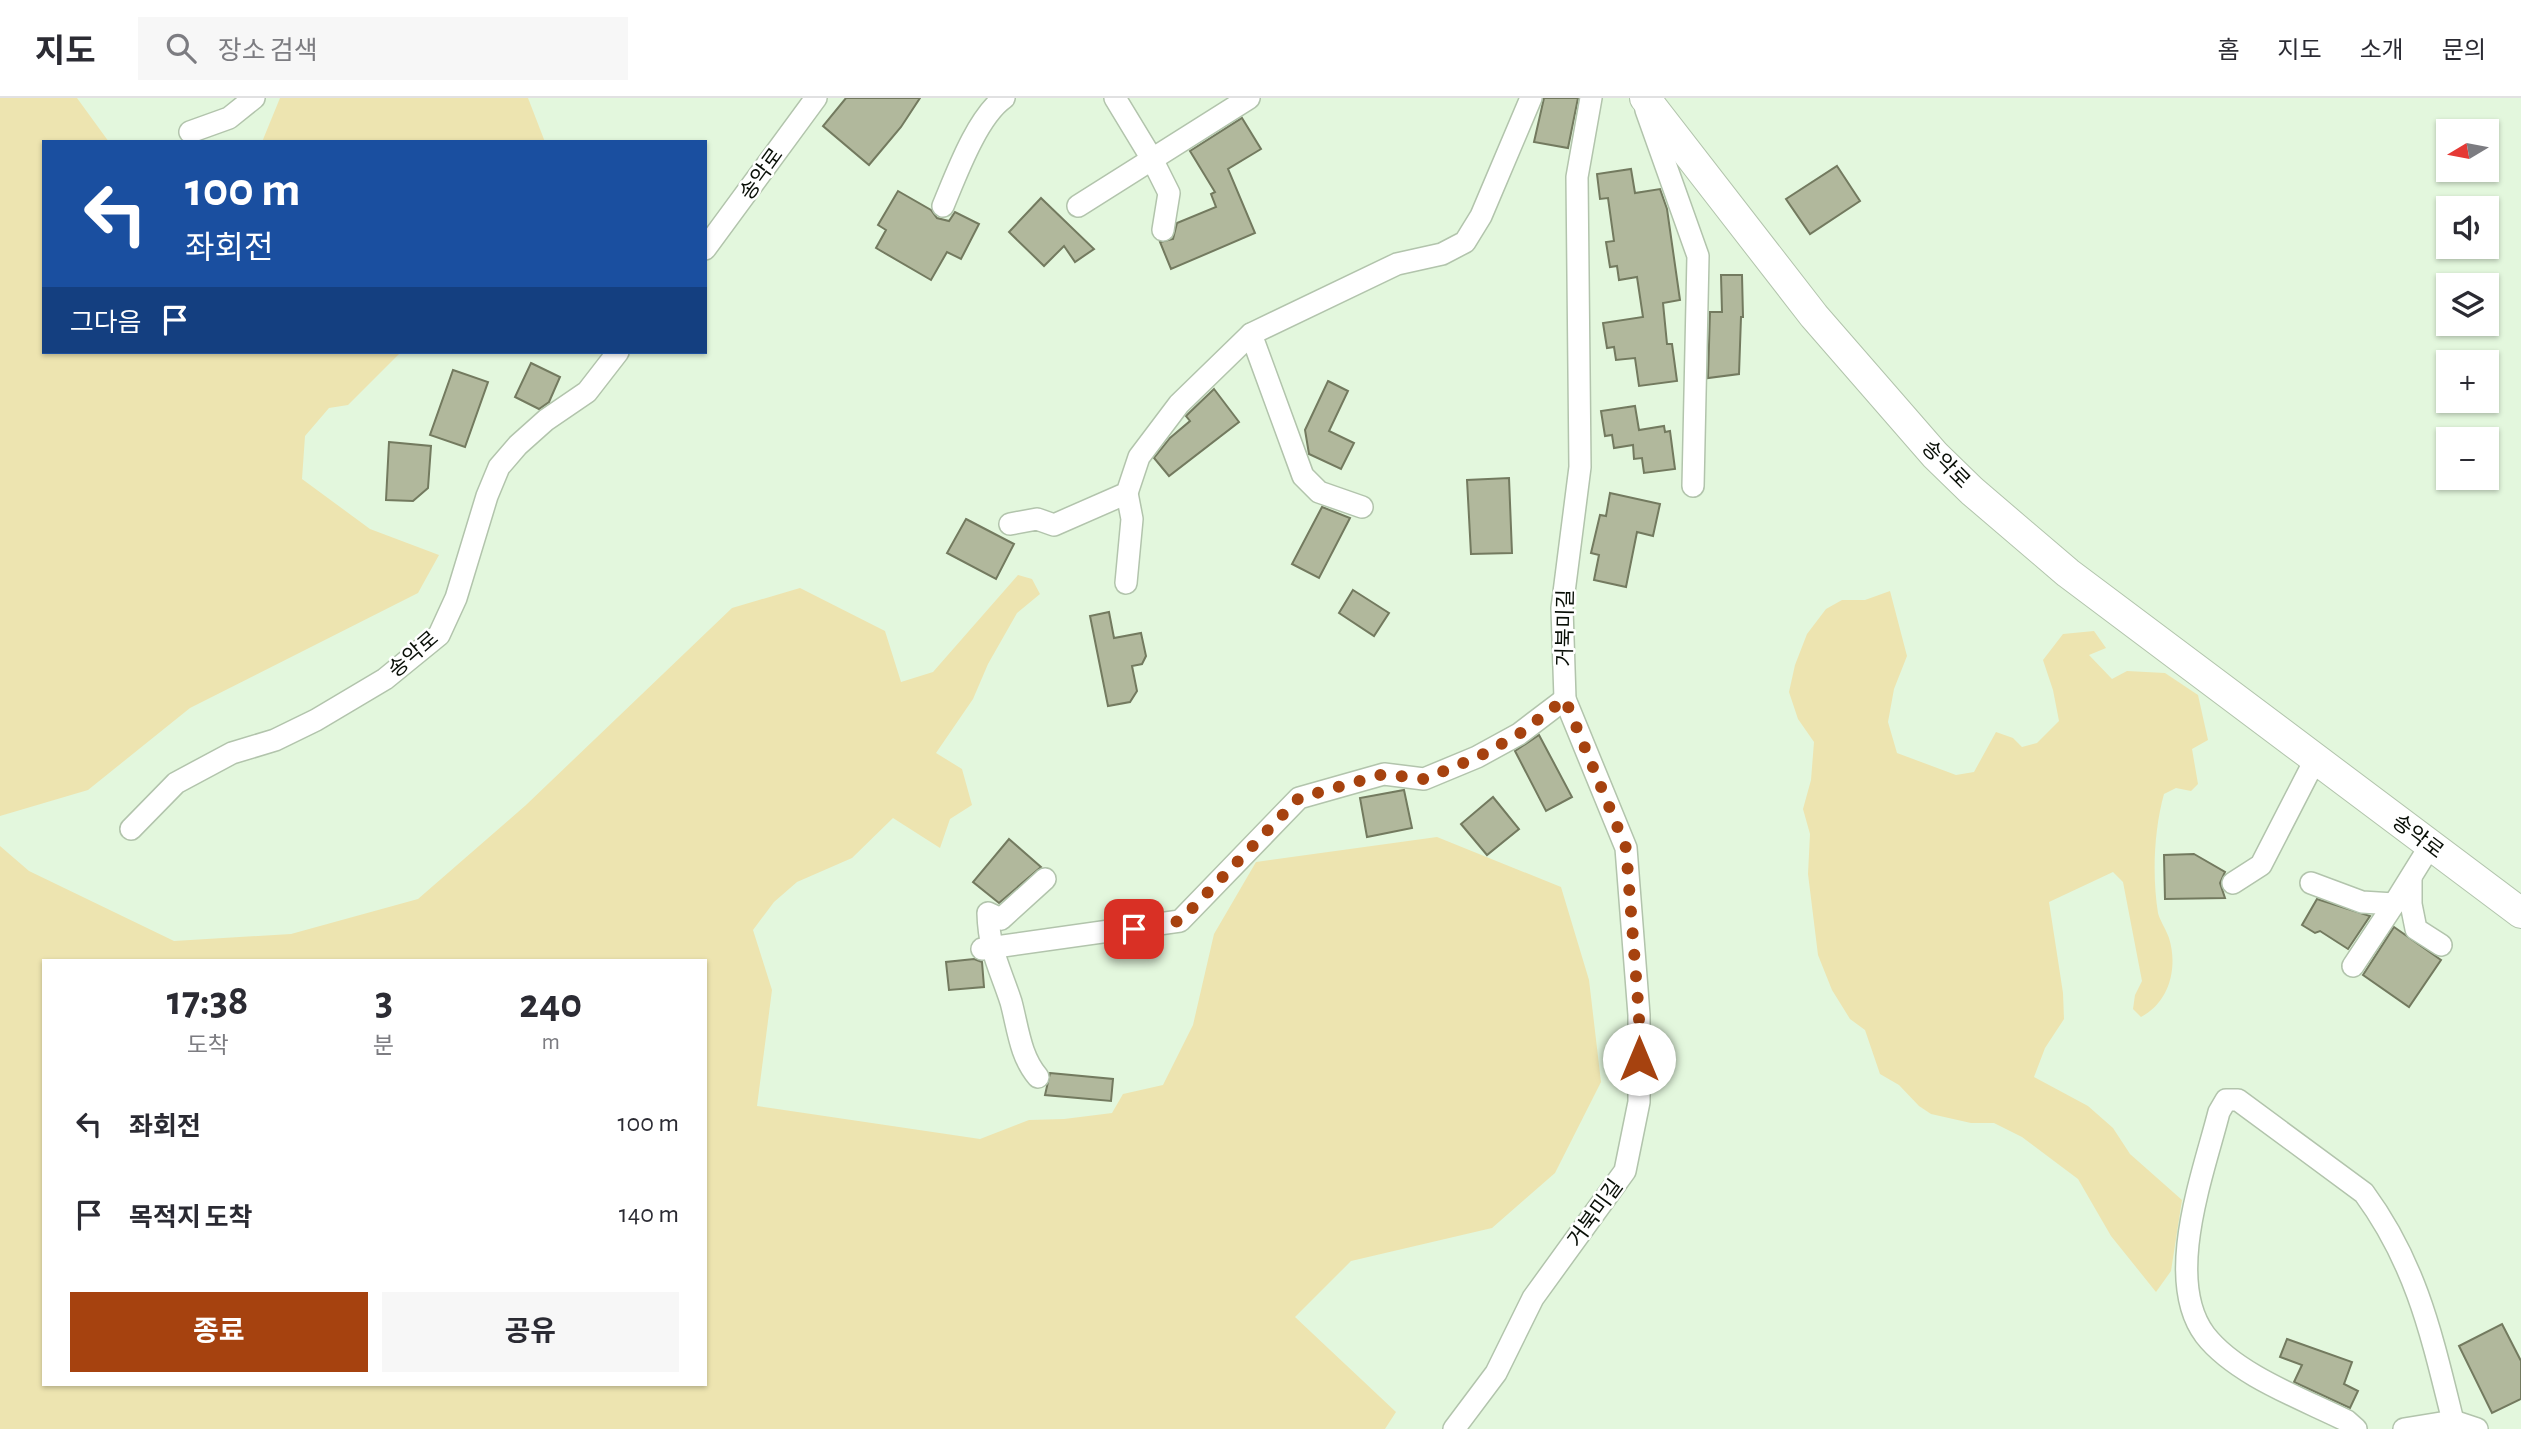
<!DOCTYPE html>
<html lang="ko">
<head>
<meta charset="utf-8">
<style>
  :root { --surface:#fff; --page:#f7f7f7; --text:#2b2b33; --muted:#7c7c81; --line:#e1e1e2; --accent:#a6420f }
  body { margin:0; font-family:"Alegreya Sans","Noto Sans KR",sans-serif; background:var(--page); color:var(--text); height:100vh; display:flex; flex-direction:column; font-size:26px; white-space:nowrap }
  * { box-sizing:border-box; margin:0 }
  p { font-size:23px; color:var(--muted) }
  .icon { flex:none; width:38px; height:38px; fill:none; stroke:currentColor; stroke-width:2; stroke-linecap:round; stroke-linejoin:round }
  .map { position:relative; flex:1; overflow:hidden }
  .panel { position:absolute; left:42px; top:861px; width:665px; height:427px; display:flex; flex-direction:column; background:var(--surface); border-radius:0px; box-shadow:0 2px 5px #0004 }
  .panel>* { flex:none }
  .top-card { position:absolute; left:42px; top:42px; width:665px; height:214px; border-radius:0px; box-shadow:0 2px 5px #0004; background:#1a4fa0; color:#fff; overflow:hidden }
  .needle { width:46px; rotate:260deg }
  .fabs { position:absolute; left:2436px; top:21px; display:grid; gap:14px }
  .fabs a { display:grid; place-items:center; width:63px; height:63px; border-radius:0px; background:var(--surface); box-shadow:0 2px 5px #0004; font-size:35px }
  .pin { position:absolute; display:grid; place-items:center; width:60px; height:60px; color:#fff; margin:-30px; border-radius:14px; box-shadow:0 4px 10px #0006 }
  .me { position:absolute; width:77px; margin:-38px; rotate:0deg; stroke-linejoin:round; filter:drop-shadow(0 0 5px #0008) }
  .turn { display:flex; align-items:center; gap:24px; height:147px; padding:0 28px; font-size:32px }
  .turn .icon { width:91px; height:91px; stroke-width:2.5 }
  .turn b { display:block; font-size:49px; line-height:60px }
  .then { display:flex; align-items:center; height:66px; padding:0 28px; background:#0003; gap:14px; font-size:26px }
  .eta { display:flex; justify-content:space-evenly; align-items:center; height:119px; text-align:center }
  .eta b { font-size:42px; font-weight:700; line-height:49px }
  .primary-button { display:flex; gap:14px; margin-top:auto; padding:14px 28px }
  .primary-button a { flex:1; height:80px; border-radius:0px; background:var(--accent); color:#fff; font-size:28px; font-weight:700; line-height:80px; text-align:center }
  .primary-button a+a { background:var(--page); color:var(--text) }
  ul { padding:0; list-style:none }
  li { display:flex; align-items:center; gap:21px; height:91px; padding:0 28px }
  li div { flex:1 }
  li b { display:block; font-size:26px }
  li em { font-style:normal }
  header { display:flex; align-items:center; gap:42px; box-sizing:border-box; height:98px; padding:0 35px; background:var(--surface); border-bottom:2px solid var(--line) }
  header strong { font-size:33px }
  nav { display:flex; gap:38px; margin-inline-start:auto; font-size:24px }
  .search { width:490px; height:63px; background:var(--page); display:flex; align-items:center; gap:18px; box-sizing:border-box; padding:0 24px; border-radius:0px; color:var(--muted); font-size:26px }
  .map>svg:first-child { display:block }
  .green { fill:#ede4b0; fill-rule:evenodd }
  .building { fill:#b1b89c; stroke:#737a5f; stroke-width:2 }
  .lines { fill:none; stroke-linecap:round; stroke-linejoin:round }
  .minor-casing { stroke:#b2c4ac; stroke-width:24 }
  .secondary-casing { stroke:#b2c4ac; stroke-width:32 }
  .minor { stroke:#fff; stroke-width:21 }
  .secondary { stroke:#fff; stroke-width:30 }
  .route { stroke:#a6420f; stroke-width:12; stroke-dasharray:0 21.6 }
  .labels { text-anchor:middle; stroke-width:5; stroke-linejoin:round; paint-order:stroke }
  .street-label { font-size:21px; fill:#090f07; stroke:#fff }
</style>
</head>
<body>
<header>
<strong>지도</strong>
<div class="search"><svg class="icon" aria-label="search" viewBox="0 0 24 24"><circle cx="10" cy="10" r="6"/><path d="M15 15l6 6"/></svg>장소 검색</div>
<nav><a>홈</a><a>지도</a><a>소개</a><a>문의</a></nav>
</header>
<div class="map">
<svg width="2521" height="1331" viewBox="0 0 2521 1331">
  <rect width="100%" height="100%" fill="#e3f7dd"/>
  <g class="green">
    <path d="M0 0H77L109 44H44V254H401L348 307 329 310 305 338 302 381 370 431 439 457 418 495 190 610 88 692 0 718Z"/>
    <path d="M280 0H528L545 44H262Z"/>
    <path d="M1018 477 1032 481 1040 496 1017 515 988 566 973 601 936 655 962 671 972 707 950 721 940 750 893 720 852 760 797 784 774 804 753 832 772 892 757 1008 980 1041 1029 1022 1064 1021 1112 1015 1123 996 1163 987 1193 927 1214 836 1256 764 1437 739 1561 789 1589 882 1601 984 1555 1075 1492 1130 1351 1163 1295 1219 1396 1314 1385 1331H0V748L29 773 174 843 291 836 418 801 526 707 732 510 800 490 885 533 901 584 933 574ZM44 863H705V1286H44Z"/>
    <path d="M1890 493 1907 558 1894 591 1888 624 1897 655 1956 677 1974 674 1996 634 2013 640 2022 649 2037 645 2059 623 2053 592 2043 562 2063 536 2094 533 2106 550 2089 557 2112 581 2127 573 2165 575 2198 597 2208 642 2192 651 2198 686 2191 693 2176 690 2164 696C2154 732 2152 777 2158 815 2160 823 2166 831 2169 840 2178 869 2170 904 2141 919L2133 911 2135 897 2142 883 2123 784 2113 774 2049 804 2063 895 2064 921 2045 950 2034 979 2088 1008 2113 1030 2130 1056 2182 1102 2171 1173 2156 1194 2111 1138 2078 1081 2022 1039 1994 1025H1971L1931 1016 1919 1008 1899 987 1880 976 1865 932 1850 921 1832 892 1818 857 1808 776 1810 736 1803 711 1811 682 1814 644 1798 621 1789 594 1795 567 1807 536 1826 511 1842 502H1865Z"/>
  </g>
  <g class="building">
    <path d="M846 0H920L901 29 869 67 823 28Z"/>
    <path d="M1544 0H1578L1568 50 1534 44Z"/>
    <path d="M1242 20 1261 51 1228 71 1255 135 1171 171 1160 144 1173 141 1177 125 1216 109 1211 96 1215 94 1190 53Z"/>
    <path d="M1837 68 1860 103 1810 136 1786 101Z"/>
    <path d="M1631 71 1635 95 1660 91 1667 111 1680 202 1663 205 1667 246H1672L1677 283 1639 288 1635 260 1616 262 1614 249 1607 250 1603 225 1643 219 1637 179 1619 182 1617 168 1610 169 1606 144 1614 143 1608 100 1600 101 1597 76Z"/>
    <path d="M898 93 931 112 937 120 949 123 955 114 979 126 961 161 947 154 931 182 876 150 886 132 878 127Z"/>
    <path d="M1041 100 1042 101 1094 151 1075 164 1064 148 1044 168 1009 134Z"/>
    <path d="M1721 177H1742L1743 219H1741L1739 276 1708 280 1710 214H1722Z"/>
    <path d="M531 265 560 279 549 304 539 311 515 299Z"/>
    <path d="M453 272 488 284 465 349 430 337Z"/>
    <path d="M1328 283 1348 293 1329 333 1354 345 1341 371 1309 356 1305 332Z"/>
    <path d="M1214 291 1239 324 1169 378 1154 360 1170 340 1190 323 1186 318 1189 315Z"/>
    <path d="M1635 308 1639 332 1664 328 1665 334 1670 333 1675 371 1644 375 1642 360 1634 361 1633 347 1614 350 1612 337 1605 338 1601 313Z"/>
    <path d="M389 344 431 348 428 390 413 403 386 402Z"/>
    <path d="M1509 380 1512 455 1471 456 1467 382Z"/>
    <path d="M1610 395 1660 406 1653 438 1637 434 1626 489 1594 482 1599 457 1591 455 1600 417 1606 418Z"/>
    <path d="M1322 409 1350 420 1319 480 1292 466Z"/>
    <path d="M966 421 1014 446 996 481 947 455Z"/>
    <path d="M1353 492 1389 515 1374 538 1339 515Z"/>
    <path d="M1109 514 1114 540 1141 535 1146 558 1142 566 1132 568 1137 593 1130 604 1108 608 1090 518Z"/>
    <path d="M1539 637 1572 699 1546 713 1515 653Z"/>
    <path d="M1404 692 1412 730 1367 739 1360 700Z"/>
    <path d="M1493 699 1519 731 1487 757 1461 726Z"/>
    <path d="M1009 741 1041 769 999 805 973 784Z"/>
    <path d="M2194 756 2225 774 2220 785 2225 800 2165 801 2164 757Z"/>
    <path d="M2317 801 2370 818 2348 851 2320 833 2315 835 2302 827Z"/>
    <path d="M2394 829 2441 862 2409 909 2363 877Z"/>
    <path d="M974 861 982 864 984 889 949 892 946 864Z"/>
    <path d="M1050 975 1113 981 1111 1003 1045 997Z"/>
    <path d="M2502 1226 2521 1263V1301L2492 1315 2459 1248Z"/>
    <path d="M2287 1241 2352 1264 2344 1286 2358 1293 2350 1310 2294 1284 2302 1267 2280 1259Z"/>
  </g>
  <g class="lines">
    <g class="minor-casing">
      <g id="minor">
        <path d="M1115 0 1152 61 1169 95 1163 132"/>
        <path d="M1646 12 1698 158 1693 388"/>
        <path d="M190 34 229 20 254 0"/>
        <path d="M943 108C956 77 977 19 1004 0"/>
        <path d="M1078 108 1249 0"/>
        <path d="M705 151 816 0"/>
        <path d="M1251 236 1303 378 1319 394 1362 409"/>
        <path d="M1010 426 1037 421 1054 427 1127 395 1139 359 1179 306 1251 236 1397 166 1442 156 1465 144 1481 118 1531 0"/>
        <path d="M1126 485 1132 421 1127 395"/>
        <path d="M131 731 176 685 232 655 275 642 316 622 385 581 439 537 456 500 487 398 499 369 518 347 546 322 587 294 618 254"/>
        <path d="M2411 780V806L2416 831 2441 847"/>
        <path d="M2233 785 2261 767 2315 662"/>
        <path d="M2311 785 2362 804 2394 806 2430 748"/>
        <path d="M982 851 1180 823 1299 700 1384 676 1424 681 1477 659 1519 636 1565 601"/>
        <path d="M2353 868 2394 806"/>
        <path d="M1038 979C1020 958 1018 930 1011 904 1000 870 989 853 988 815L1001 821 1045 781"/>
        <path d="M1454 1331 1496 1275 1533 1200 1625 1073 1639 1004V917L1626 750 1565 601 1562 510 1580 369 1577 79 1591 0"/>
        <path d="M2356 1331 2347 1323C2303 1301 2236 1277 2205 1237 2163 1181 2204 1074 2219 1014L2226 1002H2238L2364 1095C2417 1167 2432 1239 2453 1323"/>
        <path d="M2404 1331 2453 1323 2477 1331"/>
      </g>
    </g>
    <g class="secondary-casing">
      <path id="secondary" d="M1645 0 1814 218 1935 357 1972 393 2068 475 2521 815"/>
    </g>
    <use href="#minor" class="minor"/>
    <use href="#secondary" class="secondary"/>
  </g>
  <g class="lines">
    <path class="route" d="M1134 831 1180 823 1299 700 1384 676 1424 681 1478 659 1519 636 1565 601 1626 750 1639 917V961"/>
  </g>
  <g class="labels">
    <g class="street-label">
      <text transform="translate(761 76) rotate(-54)" y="7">송악로</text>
      <text transform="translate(1946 366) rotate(45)" y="7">송악로</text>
      <text transform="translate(1565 530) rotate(-89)" y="7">거북미길</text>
      <text transform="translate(413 556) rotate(-41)" y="7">송악로</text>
      <text transform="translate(2418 738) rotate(37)" y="7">송악로</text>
      <text transform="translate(1595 1115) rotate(-54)" y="7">거북미길</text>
    </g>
  </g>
</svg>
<div class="fabs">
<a><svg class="needle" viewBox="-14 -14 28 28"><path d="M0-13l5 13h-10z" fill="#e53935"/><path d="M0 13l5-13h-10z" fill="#7c7c81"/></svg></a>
<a><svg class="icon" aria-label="sound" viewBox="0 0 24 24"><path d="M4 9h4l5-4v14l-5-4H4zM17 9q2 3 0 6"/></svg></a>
<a><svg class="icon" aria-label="layers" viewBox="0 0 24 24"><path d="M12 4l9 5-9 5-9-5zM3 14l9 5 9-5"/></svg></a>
<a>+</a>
<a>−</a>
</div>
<div class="pin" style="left:1134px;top:831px;background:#d93025"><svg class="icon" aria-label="arrive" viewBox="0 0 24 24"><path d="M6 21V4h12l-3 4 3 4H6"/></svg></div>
<svg class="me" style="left:1639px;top:961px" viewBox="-20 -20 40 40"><circle r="19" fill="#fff"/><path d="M0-13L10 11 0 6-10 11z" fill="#a6420f"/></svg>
<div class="top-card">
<div class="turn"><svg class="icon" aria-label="left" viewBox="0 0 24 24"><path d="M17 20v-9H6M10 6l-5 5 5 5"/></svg><div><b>100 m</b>좌회전</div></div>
<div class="then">그다음<svg class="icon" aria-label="arrive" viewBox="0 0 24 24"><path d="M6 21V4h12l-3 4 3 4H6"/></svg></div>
</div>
<section class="panel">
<div class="eta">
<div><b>17:38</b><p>도착</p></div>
<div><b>3</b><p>분</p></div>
<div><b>240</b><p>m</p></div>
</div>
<ul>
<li><svg class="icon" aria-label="left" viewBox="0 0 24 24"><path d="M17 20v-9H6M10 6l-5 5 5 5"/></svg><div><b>좌회전</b></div><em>100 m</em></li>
<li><svg class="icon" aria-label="arrive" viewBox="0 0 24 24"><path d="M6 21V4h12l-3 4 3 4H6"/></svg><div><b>목적지 도착</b></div><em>140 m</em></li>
</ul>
<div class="primary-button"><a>종료</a><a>공유</a></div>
</section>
</div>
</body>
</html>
